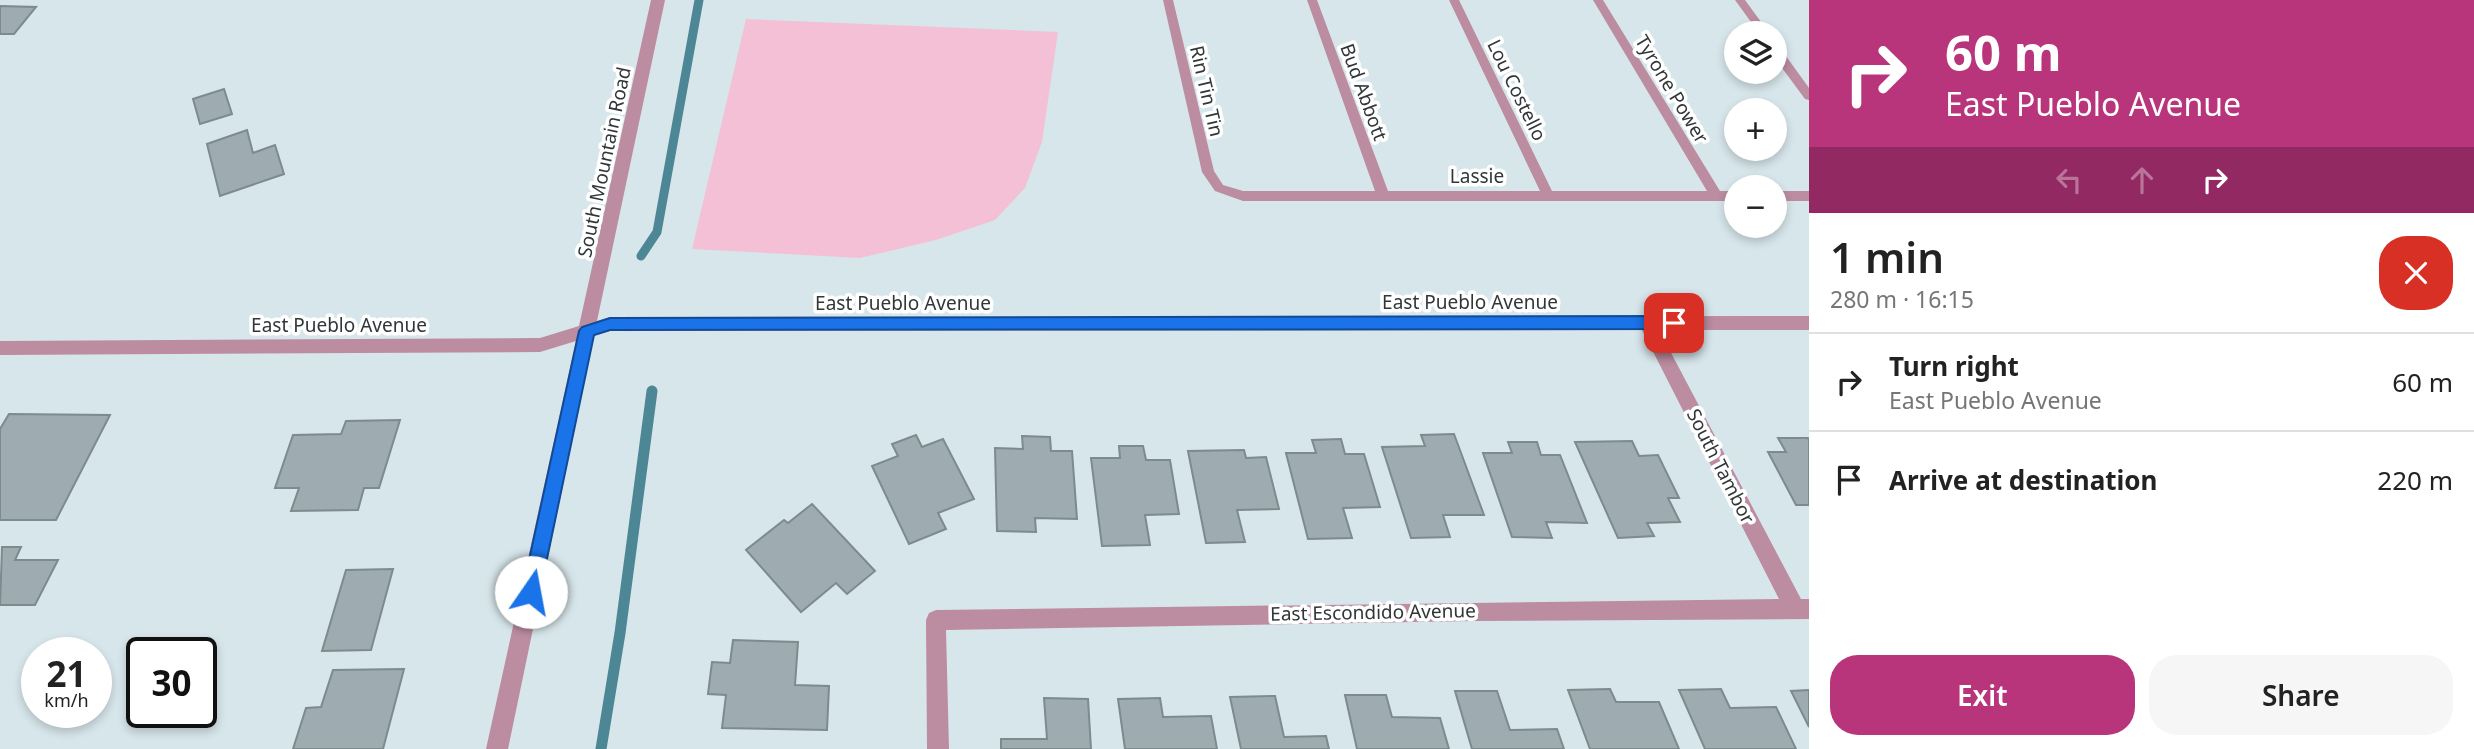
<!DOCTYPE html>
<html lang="en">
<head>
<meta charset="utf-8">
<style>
  :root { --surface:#fff; --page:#f6f6f6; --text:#222; --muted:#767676; --line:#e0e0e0; --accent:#b8347b }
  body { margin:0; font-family:"Noto Sans",sans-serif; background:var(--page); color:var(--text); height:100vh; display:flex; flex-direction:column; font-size:26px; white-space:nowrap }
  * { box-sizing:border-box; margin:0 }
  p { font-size:23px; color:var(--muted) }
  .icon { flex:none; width:38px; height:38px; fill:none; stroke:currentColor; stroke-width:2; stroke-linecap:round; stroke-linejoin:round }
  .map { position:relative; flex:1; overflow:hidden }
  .side { display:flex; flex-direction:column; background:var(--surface); width:665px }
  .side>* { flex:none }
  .hud { background:#b8347b; color:#fff; overflow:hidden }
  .buttons { position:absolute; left:1724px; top:21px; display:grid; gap:14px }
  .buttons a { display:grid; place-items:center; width:63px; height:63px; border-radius:50%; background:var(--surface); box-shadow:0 4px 10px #0003; font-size:35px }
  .speed { position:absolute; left:21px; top:637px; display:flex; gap:14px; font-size:35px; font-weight:700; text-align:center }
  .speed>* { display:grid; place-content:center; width:91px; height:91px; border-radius:50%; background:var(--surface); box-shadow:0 4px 10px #0003; line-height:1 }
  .speed small { font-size:18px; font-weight:400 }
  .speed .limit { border:4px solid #111; border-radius:10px; background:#fff; color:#111 }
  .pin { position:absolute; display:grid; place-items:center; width:60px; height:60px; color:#fff; margin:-30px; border-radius:14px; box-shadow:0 4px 10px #0006 }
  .me { position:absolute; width:77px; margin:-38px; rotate:12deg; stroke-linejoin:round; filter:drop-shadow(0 0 5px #0008) }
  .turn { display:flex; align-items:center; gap:24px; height:147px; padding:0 21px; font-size:32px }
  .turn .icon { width:91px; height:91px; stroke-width:2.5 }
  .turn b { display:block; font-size:49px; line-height:60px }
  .lanes { display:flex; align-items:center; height:66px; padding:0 21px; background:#0003; justify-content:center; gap:35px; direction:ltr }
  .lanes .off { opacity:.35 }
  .round { display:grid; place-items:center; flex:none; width:74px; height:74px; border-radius:28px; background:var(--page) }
  .summary { display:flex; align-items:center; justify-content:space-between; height:119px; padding:0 21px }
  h1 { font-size:42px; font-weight:600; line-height:52px }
  .button { display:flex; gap:14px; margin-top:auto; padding:14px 21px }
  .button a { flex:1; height:80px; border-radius:28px; background:var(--accent); color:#fff; font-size:28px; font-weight:600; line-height:80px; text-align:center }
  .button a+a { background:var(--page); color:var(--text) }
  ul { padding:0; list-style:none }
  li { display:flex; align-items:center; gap:21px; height:98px; padding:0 21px; border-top:2px solid var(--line) }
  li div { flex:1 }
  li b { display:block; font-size:26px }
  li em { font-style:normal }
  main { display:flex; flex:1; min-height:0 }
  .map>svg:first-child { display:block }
  .green { fill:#f4c0d6 }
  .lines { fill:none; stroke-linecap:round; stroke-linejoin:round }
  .stream-far1 { stroke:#4d8695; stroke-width:9 }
  .stream { stroke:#4d8695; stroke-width:11 }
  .building { fill:#9eacb1; stroke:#7d8a8e; stroke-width:2 }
  .lane { fill:#bc8ca0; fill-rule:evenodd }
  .street { fill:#bc8ca0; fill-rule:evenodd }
  .route { fill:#1a73e8; stroke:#114b97; stroke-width:2 }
  .labels { text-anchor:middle; stroke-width:7; stroke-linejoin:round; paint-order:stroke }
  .street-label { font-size:19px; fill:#313738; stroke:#fff }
</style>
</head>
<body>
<main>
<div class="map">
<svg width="1809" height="749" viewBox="0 0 1809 749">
  <rect width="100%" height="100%" fill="#d7e6eb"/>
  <path class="green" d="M746 19 1058 32 1042 142 1025 188 995 220 936 240 860 258 692 249Z"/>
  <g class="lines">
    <path class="stream-far1" d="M641 256 657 232 699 0"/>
    <path class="stream" d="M601 749 620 633 652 391"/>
  </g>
  <g class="building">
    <path d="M0 6 36 7 14 34H0Z"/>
    <path d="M224 89 232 114 200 124 193 99Z"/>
    <path d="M247 130 253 153 275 145 284 174 220 196 207 144Z"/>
    <path d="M9 414 110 415 56 520H0V429Z"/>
    <path d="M400 420 379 488H364L358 510 291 511 299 488H275L293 435 341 434 346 421Z"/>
    <path d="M1454 434 1484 515H1443L1450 537 1411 538 1382 447 1425 446 1421 435Z"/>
    <path d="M916 435 922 447 943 439 974 499 938 513 946 529 909 544 872 466 898 456 892 444Z"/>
    <path d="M1022 436 1050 437 1051 451H1072L1077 519 1035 518 1036 532 997 531 995 448 1023 449Z"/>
    <path d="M1778 438H1808L1809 441V505H1796L1768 452H1786Z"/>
    <path d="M1341 439 1345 454H1364L1380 507 1343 508 1352 538 1308 539 1286 453H1316L1312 440Z"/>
    <path d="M1632 441 1639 456 1658 455 1679 498H1668L1680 522 1647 523 1654 536 1618 538 1575 442Z"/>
    <path d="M1508 442H1537L1541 455H1560L1587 523 1546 522 1552 538 1512 537 1483 453H1512Z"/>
    <path d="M1119 446H1143L1146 460H1170L1179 514 1145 515 1150 545 1102 546 1091 458H1120Z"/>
    <path d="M1244 450 1246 458 1266 457 1279 509 1237 510 1245 542 1206 543 1188 451Z"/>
    <path d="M812 504 875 571 847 594 836 583 801 612 746 550 784 520 788 523Z"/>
    <path d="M2 547H21L15 560H58L35 605H0Z"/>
    <path d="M393 569 371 650 322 651 346 570Z"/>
    <path d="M733 640 798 642 795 685 829 686 827 730 722 728 726 695 708 694 712 662 730 663Z"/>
    <path d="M404 669 383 749H293L306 708 321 707 333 670Z"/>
    <path d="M1610 689 1616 702H1659L1679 749H1590L1568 690Z"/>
    <path d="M1721 689 1730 708 1776 707 1796 749H1705L1679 690Z"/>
    <path d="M1809 690V727L1791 691Z"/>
    <path d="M1455 691H1497L1510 730 1557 729 1564 749H1472Z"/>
    <path d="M1345 695H1386L1392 717 1440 718 1449 749H1357Z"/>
    <path d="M1275 696 1284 737 1326 736 1329 749H1241L1230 697Z"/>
    <path d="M1044 698 1088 699 1091 749H1001V739H1047Z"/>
    <path d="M1160 698 1163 717 1211 716 1217 749H1125L1118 699Z"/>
  </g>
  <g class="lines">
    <g class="lane">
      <path d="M1163 0H1173L1214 171 1223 185 1243 191H1375L1307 0H1317L1388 191H1540L1449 0H1459L1552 191H1707L1593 0H1603L1720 191H1736V201H1243L1215 191 1202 172Z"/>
      <path d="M1735 0H1745L1769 33H1759Z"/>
      <path d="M1774 45H1778L1809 88V100L1805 99 1774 57Z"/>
      <rect x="1774" y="191" width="35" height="10"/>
    </g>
    <path class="street" d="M651 0H665L597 321 610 317 1809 316V330H1659L1801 599H1809V619L1472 621 946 630 949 749H927L926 620 929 613 936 610 1779 599 1642 330 610 331 594 336 508 749H486L576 341 540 352 0 355V341L540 338 579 326Z"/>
  </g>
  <path class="route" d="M1674 316 1682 323 1674 329 610 330 594 335 540 592 537 599 531 601 524 599 522 592 579 331 582 327 610 318Z"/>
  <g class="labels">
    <g class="street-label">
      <text transform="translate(1672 89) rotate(59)" y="7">Tyrone Power</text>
      <text transform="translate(1517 90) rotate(64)" y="7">Lou Costello</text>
      <text transform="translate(1207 91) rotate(77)" y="7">Rin Tin Tin</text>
      <text transform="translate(1364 92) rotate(70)" y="7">Bud Abbott</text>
      <text transform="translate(604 162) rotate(-78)" y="7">South Mountain Road</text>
      <text x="1477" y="183">Lassie</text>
      <text x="1470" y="309">East Pueblo Avenue</text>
      <text x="903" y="310">East Pueblo Avenue</text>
      <text x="339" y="332">East Pueblo Avenue</text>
      <text transform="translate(1721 466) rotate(63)" y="7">South Tambor</text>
      <text transform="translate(1373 612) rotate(-1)" y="7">East Escondido Avenue</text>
    </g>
  </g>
</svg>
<div class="buttons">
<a><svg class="icon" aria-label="layers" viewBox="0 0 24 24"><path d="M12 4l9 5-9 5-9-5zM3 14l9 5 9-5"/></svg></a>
<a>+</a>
<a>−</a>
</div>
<div class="speed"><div>21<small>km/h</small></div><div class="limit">30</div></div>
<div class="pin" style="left:1674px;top:323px;background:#d93025"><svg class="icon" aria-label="arrive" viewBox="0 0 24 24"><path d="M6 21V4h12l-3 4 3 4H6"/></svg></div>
<svg class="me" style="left:531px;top:592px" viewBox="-20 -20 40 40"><circle r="19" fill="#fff"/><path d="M0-13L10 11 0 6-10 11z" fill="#1a73e8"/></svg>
</div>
<section class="side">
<div class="hud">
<div class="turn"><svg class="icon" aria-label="right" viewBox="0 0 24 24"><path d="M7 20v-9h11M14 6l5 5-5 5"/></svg><div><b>60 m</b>East Pueblo Avenue</div></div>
<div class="lanes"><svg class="icon off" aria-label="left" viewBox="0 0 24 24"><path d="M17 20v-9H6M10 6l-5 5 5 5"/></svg><svg class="icon off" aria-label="ahead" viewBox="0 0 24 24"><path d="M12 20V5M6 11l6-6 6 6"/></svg><svg class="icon" aria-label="right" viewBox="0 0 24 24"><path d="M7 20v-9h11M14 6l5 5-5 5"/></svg></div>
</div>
<div class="summary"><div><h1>1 min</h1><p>280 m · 16:15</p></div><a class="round" style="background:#d93025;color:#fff"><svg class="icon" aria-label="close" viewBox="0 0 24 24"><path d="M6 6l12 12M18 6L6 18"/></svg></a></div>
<ul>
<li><svg class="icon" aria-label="right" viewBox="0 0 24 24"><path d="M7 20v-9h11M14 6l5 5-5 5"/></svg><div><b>Turn right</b><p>East Pueblo Avenue</p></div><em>60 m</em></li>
<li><svg class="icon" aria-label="arrive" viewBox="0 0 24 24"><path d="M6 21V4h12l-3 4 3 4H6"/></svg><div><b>Arrive at destination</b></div><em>220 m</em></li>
</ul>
<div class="button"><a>Exit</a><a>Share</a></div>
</section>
</main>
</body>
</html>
